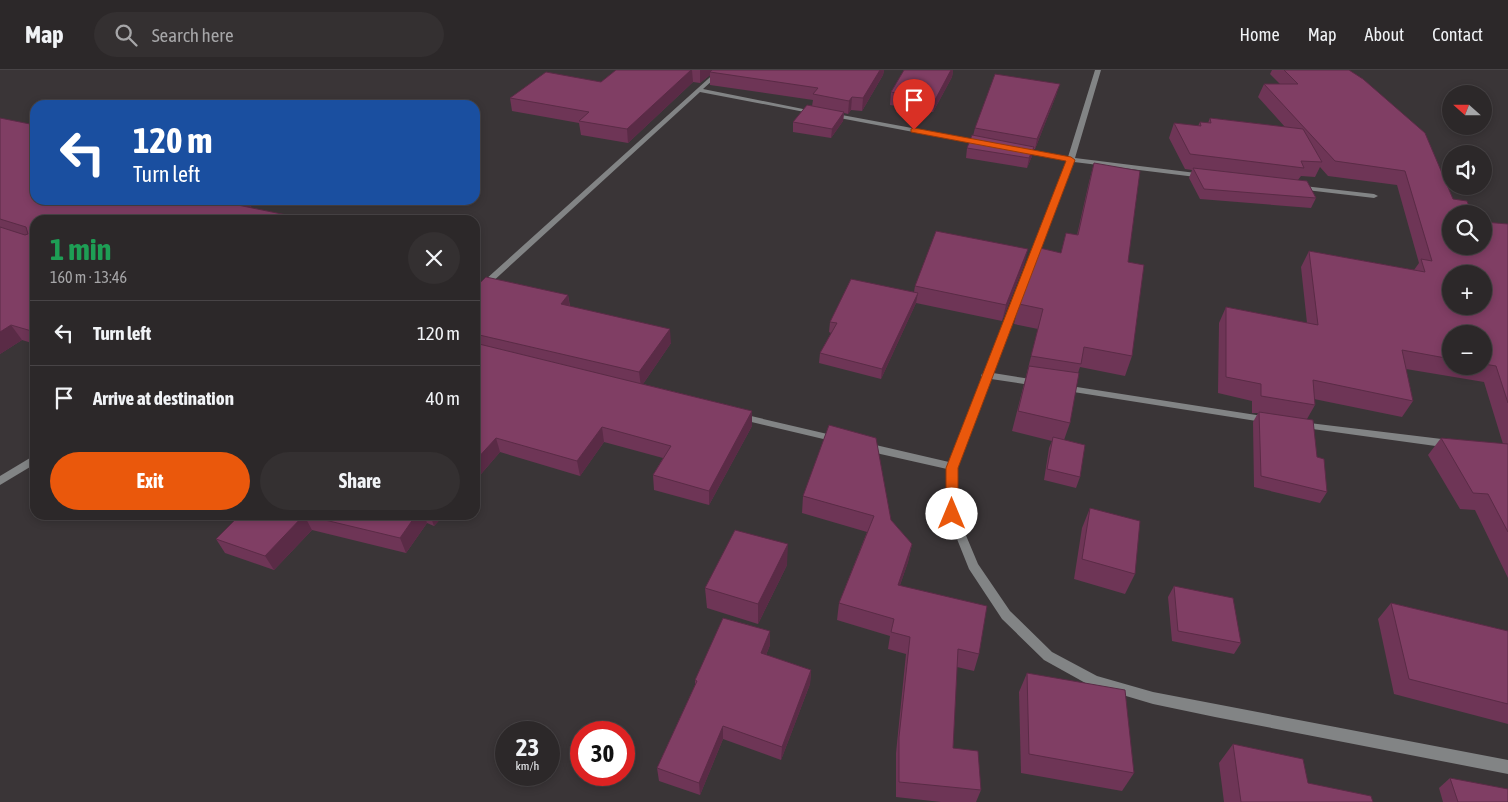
<!DOCTYPE html>
<html lang="en">
<head>
<meta charset="utf-8">
<style>
  :root { --surface:#2c2829; --page:#343031; --text:#f1f3f6; --muted:#a6a6a8; --line:#484446; --accent:#ea580c }
  body { margin:0; font-family:"Asap Condensed",sans-serif; background:var(--page); color:var(--text); height:100vh; display:flex; flex-direction:column; font-size:19px; white-space:nowrap }
  * { box-sizing:border-box; margin:0 }
  p { font-size:16px; color:var(--muted) }
  .icon { flex:none; width:28px; height:28px; fill:none; stroke:currentColor; stroke-width:2; stroke-linecap:round; stroke-linejoin:round }
  .map { position:relative; flex:1; overflow:hidden }
  .drawer { position:absolute; left:30px; top:145px; width:450px; height:305px; display:flex; flex-direction:column; background:var(--surface); border-radius:15px; box-shadow:0 2px 8px #0003,0 0 0 1px var(--line) }
  .drawer>* { flex:none }
  .hud { position:absolute; left:30px; top:30px; width:450px; height:105px; border-radius:15px; box-shadow:0 2px 8px #0003,0 0 0 1px var(--line); background:#1a4fa0; color:#fff; overflow:hidden }
  .needle { width:32px; rotate:291deg }
  .buttons { position:absolute; left:1442px; top:15px; display:grid; gap:10px }
  .buttons a { display:grid; place-items:center; width:50px; height:50px; border-radius:50%; background:var(--surface); box-shadow:0 2px 8px #0003,0 0 0 1px var(--line); font-size:25px }
  .speed { position:absolute; left:495px; top:651px; display:flex; gap:10px; font-size:25px; font-weight:700; text-align:center }
  .speed>* { display:grid; place-content:center; width:65px; height:65px; border-radius:50%; background:var(--surface); box-shadow:0 2px 8px #0003,0 0 0 1px var(--line); line-height:1 }
  .speed small { font-size:12px; font-weight:400 }
  .speed .limit { border:8px solid #d22; background:#fff; color:#111 }
  .pin { position:absolute; display:grid; place-items:center; width:42px; height:42px; color:#fff; margin:-51px -21px; border-radius:50% 50% 50% 0; rotate:-45deg; box-shadow:0 0 5px #0007 }
  .pin .icon { rotate:45deg }
  .me { position:absolute; width:55px; margin:-28px; rotate:0deg; stroke-linejoin:round; filter:drop-shadow(0 0 4px #0008) }
  .turn { display:flex; align-items:center; gap:18px; height:105px; padding:0 20px; font-size:22px }
  .turn .icon { width:65px; height:65px; stroke-width:2.5 }
  .turn b { display:block; font-size:35px; line-height:42px }
  .round { display:grid; place-items:center; flex:none; width:52px; height:52px; border-radius:26px; background:var(--page) }
  .summary { display:flex; align-items:center; justify-content:space-between; height:85px; padding:0 20px }
  h1 { font-size:30px; font-weight:700; line-height:38px; color:#1e9e55 }
  .primary-button { display:flex; gap:10px; margin-top:auto; padding:10px 20px }
  .primary-button a { flex:1; height:58px; border-radius:30px; background:var(--accent); color:#fff; font-size:20px; font-weight:700; line-height:58px; text-align:center }
  .primary-button a+a { background:var(--page); color:var(--text) }
  ul { padding:0; list-style:none }
  li { display:flex; align-items:center; gap:15px; height:65px; padding:0 20px; border-top:1px solid var(--line) }
  li div { flex:1 }
  li b { display:block; font-size:19px }
  li em { font-style:normal }
  header { display:flex; align-items:center; gap:30px; box-sizing:border-box; height:70px; padding:0 25px; background:var(--surface); border-bottom:1px solid var(--line) }
  header strong { font-size:24px }
  nav { display:flex; gap:28px; margin-inline-start:auto; font-size:18px }
  .search { width:350px; height:45px; background:var(--page); display:flex; align-items:center; gap:12px; box-sizing:border-box; padding:0 18px; border-radius:28px; color:var(--muted); font-size:19px }
  .map>svg:first-child { display:block }
  .lines { fill:none; stroke-linecap:round; stroke-linejoin:round }
  .minor { fill:#828485; fill-rule:evenodd }
  .wall { fill:#6e3556; fill-rule:evenodd }
  .shaded-wall { fill:#5a2b46 }
  .building { fill:#803e64; stroke:#5a2b46; fill-rule:evenodd }
  .route { fill:#ea580c; stroke:#983908 }
</style>
</head>
<body>
<header>
<strong>Map</strong>
<div class="search"><svg class="icon" aria-label="search" viewBox="0 0 24 24"><circle cx="10" cy="10" r="6"/><path d="M15 15l6 6"/></svg>Search here</div>
<nav><a>Home</a><a>Map</a><a>About</a><a>Contact</a></nav>
</header>
<div class="map">
<svg width="1508" height="732" viewBox="0 0 1508 732">
  <rect width="100%" height="100%" fill="#3a3537"/>
  <g class="lines">
    <g class="minor">
      <path d="M718 0H724L703 19 818 42 815 44 700 22 478 225 475 226V219Z"/>
      <path d="M1095 0H1101L1075 88 1204 104 1207 106 1204 108 1074 92 993 303 1037 310 1042 313 1037 316 991 309 957 397V444L978 494 1010 541 1052 582 1097 606 1153 622 1508 690V704L1215 647 1153 634 1089 615 1044 590 1002 549 969 499 947 444V399L867 381 862 377 867 373 949 392 982 307 981 305 984 303 1067 91 1018 80 1021 78 1068 87Z"/>
      <path d="M831 43 982 71 985 73 982 75 829 46V44Z"/>
      <path d="M1295 115 1374 124 1378 126 1374 128 1298 119 1294 117Z"/>
      <path d="M1064 315 1269 347 1274 350 1269 353 1061 320 1059 318Z"/>
      <path d="M738 343 836 366 841 369 836 372 735 348 733 346Z"/>
      <path d="M1301 352 1450 370 1455 374 1450 378 1298 357 1296 355 1298 353Z"/>
      <path d="M35 385V394L0 415V406Z"/>
    </g>
  </g>
  <g class="wall">
    <path d="M616 0H884L883 5 862 41 851 40 848 44 844 43 843 51 831 68 793 62V52L812 36 813 30 710 15V5L700 13 693 12 628 73 581 65 579 53 512 41 510 28 601 12Z"/>
    <path d="M904 0H953L952 7 933 42 890 35 891 22Z"/>
    <path d="M1272 0H1349L1451 176 1508 154V508L1475 440 1460 439 1428 385 1441 368 1503 374 1484 312 1406 299 1413 331 1402 347 1314 329 1315 335 1307 349 1317 387 1327 422 1320 433 1254 417 1253 352 1258 343H1252V331L1218 323 1219 253 1226 237 1307 253 1301 197 1309 181 1414 200 1419 193 1397 115 1328 106 1320 97 1315 107 1301 106 1298 110 1316 128 1311 138 1200 129 1189 108 1192 100 1185 99 1169 68 1174 53 1198 56 1200 52 1208 53 1210 48 1285 57 1258 27 1264 14H1280L1270 4ZM1451 264H1484V296H1451Z"/>
    <path d="M1057 23 1035 79H1034L1032 86 1027 98 966 88 967 78 973 66 975 58Z"/>
    <path d="M0 48 35 130H261L250 137 35 150V274L22 270 0 284Z"/>
    <path d="M1094 93 1128 192 1132 286 1125 306 1080 297 1078 303 1070 353 1064 370 1080 407 1076 418 1044 410 1049 378 1052 371 1012 361 1038 259 1014 254 1019 234 1061 183 1066 163 1077 165 1089 112Z"/>
    <path d="M1024 195 1002 251 916 233 881 309 819 293 820 283 831 263 829 262 830 252 914 222 915 216Z"/>
    <path d="M475 212H481L568 225 570 236 671 273 643 314 752 341V356L709 435 654 420 653 405 663 388 604 372 580 406 500 382 475 411Z"/>
    <path d="M803 426 891 450 912 474 908 492 900 515 979 584 974 601 957 597 953 678 981 720 976 732H941L896 727V683L906 584 888 579 890 566 837 550 839 533 867 462 802 443Z"/>
    <path d="M1090 438 1135 504 1125 524 1074 509 1082 458Z"/>
    <path d="M240 445H444L434 456 427 453 406 483 312 460 274 500 225 483 216 469Z"/>
    <path d="M787 495 758 554 707 538 705 518Z"/>
    <path d="M1174 516 1241 573 1234 584 1172 571 1168 527Z"/>
    <path d="M1391 533 1508 561V654L1394 624 1378 549Z"/>
    <path d="M770 561V575L766 585 811 600 810 614 781 690 723 669 700 725 659 711 657 698 695 615V610Z"/>
    <path d="M1027 603 1134 703 1122 721 1021 703 1019 622Z"/>
    <path d="M1233 674 1308 713 1373 732H1224L1219 693Z"/>
    <path d="M1450 708 1508 732H1443L1439 718Z"/>
  </g>
  <g class="shaded-wall">
    <path d="M691 0H692L693 12 628 73 627 59Z"/>
    <path d="M700 0H715L710 2V5L700 13Z"/>
    <path d="M880 0H884L883 5 862 41 863 28Z"/>
    <path d="M951 0H953L952 7 933 42 935 30Z"/>
    <path d="M1060 14 1057 23 1035 79 1037 69Z"/>
    <path d="M852 27 851 40 848 44 849 31Z"/>
    <path d="M844 42 843 51 831 68 832 59Z"/>
    <path d="M1034 77 1032 86 1027 98 1029 88Z"/>
    <path d="M232 130H261L234 147 228 133Z"/>
    <path d="M1028 179 1024 195 1002 251 1006 235Z"/>
    <path d="M918 223 916 233 881 309 882 299Z"/>
    <path d="M568 225 570 239 561 234Z"/>
    <path d="M11 255 22 270 0 284V262Z"/>
    <path d="M670 259 671 273 641 317 639 302Z"/>
    <path d="M752 341V356L709 435V421Z"/>
    <path d="M602 357 604 372 580 406 577 391Z"/>
    <path d="M496 368 500 382 475 411V391Z"/>
    <path d="M304 445 312 460 274 500 265 486Z"/>
    <path d="M416 445H424L427 453 406 483 400 468Z"/>
    <path d="M430 445H444L434 456Z"/>
    <path d="M788 474 787 495 758 554V534Z"/>
    <path d="M912 474 908 492 894 532 898 515Z"/>
    <path d="M770 561V575L761 597V583Z"/>
    <path d="M811 600 810 614 781 690 782 677Z"/>
    <path d="M723 656V669L700 725 699 713Z"/>
  </g>
  <g class="building">
    <path d="M616 0H691L627 59 579 51 589 42 510 28 546 2 601 12Z"/>
    <path d="M712 0H880L863 28 852 27 849 31 813 24 818 18 710 2Z"/>
    <path d="M904 0H951L935 30 891 22Z"/>
    <path d="M1284 0H1349L1363 9 1425 63 1453 129 1467 131 1472 144H1451V176H1484V152L1508 154V333L1496 296 1484 294V264H1451V289L1402 280 1413 331 1313 310 1315 335 1261 326V314L1226 307V237L1318 255 1309 181 1425 202 1421 189 1432 191 1405 101 1335 91 1264 14H1298ZM1451 204H1484V236H1451Z"/>
    <path d="M995 4 1060 14 1037 69 975 58Z"/>
    <path d="M807 35 844 42 832 59 793 52Z"/>
    <path d="M0 48 35 55V130H232L228 133 311 150H35V262L11 255 0 262V157L25 165 28 164 26 157 0 149Z"/>
    <path d="M1210 48 1303 59 1322 92 1301 91 1304 98 1190 84 1174 53 1201 56 1200 52 1211 53Z"/>
    <path d="M972 65 1034 77 1029 88 967 78Z"/>
    <path d="M1094 93 1140 101 1128 192 1144 195 1132 286 1084 277 1081 294 1031 286 1043 239 1019 234 1040 178 1061 183 1066 163 1078 165Z"/>
    <path d="M1193 98 1307 111 1316 128 1204 119Z"/>
    <path d="M936 161 1028 179 1006 235 915 216Z"/>
    <path d="M486 207 568 225 561 234 670 259 639 302 475 264V212L477 211 481 212Z"/>
    <path d="M851 209 918 223 882 299 820 283 837 253 830 252Z"/>
    <path d="M475 273 752 341 709 421 653 405 671 376 602 357 577 391 496 368 475 391Z"/>
    <path d="M1029 296 1079 303 1070 353 1018 341Z"/>
    <path d="M1259 342 1313 350 1317 387 1324 389 1327 422 1261 406Z"/>
    <path d="M829 355 876 368 891 450 912 474 898 515 987 536 979 584 958 579 953 678 978 681 981 720 899 712V667L910 567 891 562 894 549 839 533 874 446 803 426Z"/>
    <path d="M1053 367 1085 375 1080 407 1047 399Z"/>
    <path d="M1441 368 1508 374V462L1488 424 1473 423Z"/>
    <path d="M1090 438 1140 451 1135 504 1082 489Z"/>
    <path d="M240 445H416L400 468 304 445 265 486 216 469Z"/>
    <path d="M735 460 788 474 758 534 705 518Z"/>
    <path d="M1174 516 1233 528 1241 573 1178 561Z"/>
    <path d="M1391 533 1508 561V634L1409 609Z"/>
    <path d="M723 548 770 561 761 583 811 600 782 677 723 656 699 713 657 698 697 611 695 610Z"/>
    <path d="M1027 603 1125 620 1134 703 1029 684Z"/>
    <path d="M1233 674 1303 689 1308 713 1371 726 1373 732H1241Z"/>
    <path d="M1450 708 1508 719V732H1458Z"/>
  </g>
  <path class="route" d="M914 58 1071 87 1075 90 958 398V444L956 447H947L946 444V398L1066 91 911 62V59Z"/>
</svg>
<div class="buttons">
<a><svg class="needle" viewBox="-14 -14 28 28"><path d="M0-13l5 13h-10z" fill="#e53935"/><path d="M0 13l5-13h-10z" fill="#a6a6a8"/></svg></a>
<a><svg class="icon" aria-label="sound" viewBox="0 0 24 24"><path d="M4 9h4l5-4v14l-5-4H4zM17 9q2 3 0 6"/></svg></a>
<a><svg class="icon" aria-label="search" viewBox="0 0 24 24"><circle cx="10" cy="10" r="6"/><path d="M15 15l6 6"/></svg></a>
<a>+</a>
<a>−</a>
</div>
<div class="speed"><div>23<small>km/h</small></div><div class="limit">30</div></div>
<div class="pin" style="left:914px;top:60px;background:#d93025"><svg class="icon" aria-label="arrive" viewBox="0 0 24 24"><path d="M6 21V4h12l-3 4 3 4H6"/></svg></div>
<svg class="me" style="left:952px;top:444px" viewBox="-20 -20 40 40"><circle r="19" fill="#fff"/><path d="M0-13L10 11 0 6-10 11z" fill="#ea580c"/></svg>
<div class="hud">
<div class="turn"><svg class="icon" aria-label="left" viewBox="0 0 24 24"><path d="M17 20v-9H6M10 6l-5 5 5 5"/></svg><div><b>120 m</b>Turn left</div></div>
</div>
<section class="drawer">
<div class="summary"><div><h1>1 min</h1><p>160 m · 13:46</p></div><a class="round"><svg class="icon" aria-label="close" viewBox="0 0 24 24"><path d="M6 6l12 12M18 6L6 18"/></svg></a></div>
<ul>
<li><svg class="icon" aria-label="left" viewBox="0 0 24 24"><path d="M17 20v-9H6M10 6l-5 5 5 5"/></svg><div><b>Turn left</b></div><em>120 m</em></li>
<li><svg class="icon" aria-label="arrive" viewBox="0 0 24 24"><path d="M6 21V4h12l-3 4 3 4H6"/></svg><div><b>Arrive at destination</b></div><em>40 m</em></li>
</ul>
<div class="primary-button"><a>Exit</a><a>Share</a></div>
</section>
</div>
</body>
</html>
